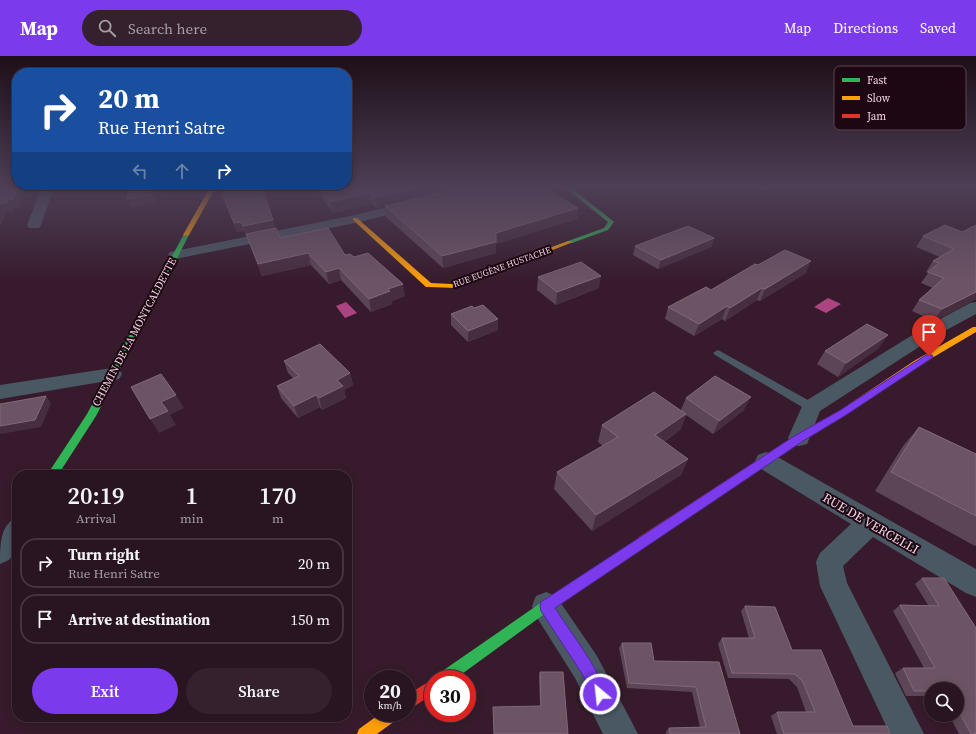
<!DOCTYPE html>
<html lang="en">
<head>
<meta charset="utf-8">
<style>
  :root { --surface:#291421; --page:#35212e; --text:#f1f3f6; --muted:#a59ea5; --line:#45333f; --accent:#7c3aed }
  body { margin:0; font-family:"Source Serif 4",serif; background:var(--page); color:var(--text); height:100vh; display:flex; flex-direction:column; font-size:15px; white-space:nowrap }
  * { box-sizing:border-box; margin:0 }
  p { font-size:13px; color:var(--muted) }
  .icon { flex:none; width:22px; height:22px; fill:none; stroke:currentColor; stroke-width:2; stroke-linecap:round; stroke-linejoin:round }
  .map { position:relative; flex:1; overflow:hidden }
  .drawer { position:absolute; left:12px; top:414px; width:340px; height:252px; display:flex; flex-direction:column; background:var(--surface); border-radius:16px; box-shadow:0 2px 10px #0003,0 0 0 1px var(--line) }
  .drawer>* { flex:none }
  .top-card { position:absolute; left:12px; top:12px; width:340px; height:122px; border-radius:16px; box-shadow:0 2px 10px #0003,0 0 0 1px var(--line); background:#1a4fa0; color:#fff; overflow:hidden }
  .tools { position:absolute; left:924px; top:626px; display:grid; gap:8px }
  .tools a { display:grid; place-items:center; width:40px; height:40px; border-radius:50%; background:var(--surface); box-shadow:0 2px 10px #0003,0 0 0 1px var(--line); font-size:20px }
  .speed { position:absolute; left:364px; top:614px; display:flex; gap:8px; font-size:20px; font-weight:700; text-align:center }
  .speed>* { display:grid; place-content:center; width:52px; height:52px; border-radius:50%; background:var(--surface); box-shadow:0 2px 10px #0003,0 0 0 1px var(--line); line-height:1 }
  .speed small { font-size:10px; font-weight:400 }
  .speed .limit { border:6px solid #d22; background:#fff; color:#111 }
  .pin { position:absolute; display:grid; place-items:center; width:34px; height:34px; color:#fff; margin:-41px -17px; border-radius:50% 50% 50% 0; rotate:-45deg; box-shadow:0 0 4px #0007 }
  .pin .icon { rotate:45deg }
  .me { position:absolute; width:44px; margin:-22px; rotate:332deg; stroke-linejoin:round; filter:drop-shadow(0 0 3px #0008) }
  .turn { display:flex; align-items:center; gap:14px; height:84px; padding:0 20px; font-size:18px }
  .turn .icon { width:52px; height:52px; stroke-width:2.5 }
  .turn b { display:block; font-size:28px; line-height:34px }
  .lanes { display:flex; align-items:center; height:38px; padding:0 20px; background:#0003; justify-content:center; gap:20px; direction:ltr }
  .lanes .off { opacity:.35 }
  .eta { display:flex; justify-content:space-evenly; align-items:center; height:68px; text-align:center }
  .eta b { font-size:24px; font-weight:600; line-height:28px }
  .primary-button { display:flex; gap:8px; margin-top:auto; padding:8px 20px }
  .primary-button a { flex:1; height:46px; border-radius:24px; background:var(--accent); color:#fff; font-size:16px; font-weight:600; line-height:46px; text-align:center }
  .primary-button a+a { background:var(--page); color:var(--text) }
  ul { padding:0; list-style:none }
  li { display:flex; align-items:center; gap:12px; height:50px; margin:0 8px 6px; padding:0 12px; border:2px solid var(--line); border-radius:16px }
  li div { flex:1 }
  li b { display:block; font-size:15px }
  li em { font-style:normal }
  header { display:flex; align-items:center; gap:24px; box-sizing:border-box; height:56px; padding:0 20px; background:var(--accent); color:#fff }
  header strong { font-size:19px }
  nav { display:flex; gap:22px; margin-inline-start:auto; font-size:14px }
  .search { width:280px; height:36px; background:var(--page); display:flex; align-items:center; gap:10px; box-sizing:border-box; padding:0 14px; border-radius:22px; color:var(--muted); font-size:15px }
  .map>svg:first-child { display:block }
  .water { fill:#ac4482 }
  .lines { fill:none; stroke-linecap:round; stroke-linejoin:round }
  .lane { fill:#4a5863; fill-rule:evenodd }
  .street { fill:#4a5863; fill-rule:evenodd }
  .fast { fill:#30b455; fill-rule:evenodd }
  .slow { fill:#ff9f0a; fill-rule:evenodd }
  .jam { fill:#e5322d; fill-rule:evenodd }
  .wall { fill:#5c4656 }
  .shaded-wall { fill:#472e3f }
  .building { fill:#6d5465; stroke:#826878 }
  .route { fill:#7c3aed; stroke:#51269a }
  .labels { text-anchor:middle; stroke-width:4; stroke-linejoin:round; paint-order:stroke }
  .far-street-label { font-size:9px; fill:#f3d1e2; stroke:#1c0713 }
  .street-label { font-size:11px; fill:#f3d1e2; stroke:#1c0713 }
  .near-street-label { font-size:13px; fill:#f3d1e2; stroke:#1c0713 }
  .key { fill:#1c0713; stroke:#5c4451; stroke-width:1 }
  .key-label { font-size:11px; fill:#f3d1e2 }
</style>
</head>
<body>
<header>
<strong>Map</strong>
<div class="search"><svg class="icon" aria-label="search" viewBox="0 0 24 24"><circle cx="10" cy="10" r="6"/><path d="M15 15l6 6"/></svg>Search here</div>
<nav><a>Map</a><a>Directions</a><a>Saved</a></nav>
</header>
<div class="map">
<svg width="976" height="678" viewBox="0 0 976 678">
  <rect width="100%" height="100%" fill="#371b2c"/>
  <g class="water">
    <path d="M828 242 841 248 826 257 814 251Z"/>
    <path d="M346 246 357 257 345 262 336 250Z"/>
  </g>
  <g class="lines">
    <path class="lane" d="M718 294 815 348 816 351 815 354H807L715 299 713 297Z"/>
    <g class="street">
      <path d="M15 131H35L33 134 0 142V134Z"/>
      <path d="M42 131H54L41 169 39 172H29L27 169Z"/>
      <path d="M412 145 416 146 418 149 416 152 355 167 175 203 170 202 168 199 170 196 355 159Z"/>
      <path d="M976 246V258L939 278 820 355 807 388 799 390 791 388 788 382 804 346 927 270 970 247Z"/>
      <path d="M112 312 119 313 122 318 119 323 0 343V329Z"/>
      <path d="M766 396 774 399 976 513V541L966 537 873 481 843 510 847 527 924 678H890L820 530 816 506 820 497 851 468 758 411 755 405 758 399Z"/>
      <path d="M17 461V493L9 504 0 508C0 488 0 469 17 461Z"/>
      <path d="M546 536 556 540 597 600 638 678H603L575 622 536 560 532 550 536 540Z"/>
    </g>
    <g class="fast">
      <path d="M564 131H570L613 165 614 166 608 174 572 187H568V185L604 172 608 166Z"/>
      <path d="M184 178 189 179 96 360 58 419H47L87 358Z"/>
      <path d="M643 480 647 481 649 485 647 489 550 554 455 623H436L438 618 542 546Z"/>
    </g>
    <g class="slow">
      <path d="M210 131H216L189 179 184 180 183 179Z"/>
      <path d="M353 162H357L431 227 452 228 568 185 573 186 456 232 429 231H426L353 164Z"/>
      <path d="M973 271H976V276L920 309 854 353H848L846 351 848 349 914 305Z"/>
      <path d="M381 657H401L399 662 377 678H357L359 673Z"/>
    </g>
    <g class="jam">
      <path d="M851 348 854 349 856 351 854 353 802 385 647 489 643 490 639 489 637 485 639 481 796 379Z"/>
      <path d="M433 623V638L407 655V639Z"/>
    </g>
  </g>
  <g class="wall">
    <path d="M314 131H544L578 152 577 163 496 188V197L443 212 386 161 385 150 377 152 372 148 333 157Z"/>
    <path d="M221 135 276 172 280 182 354 201 405 240 392 245V248L371 256 341 224 329 228 311 209 262 220 247 179H246L244 175 237 176Z"/>
    <path d="M945 169 976 243 934 265 912 255 919 244 933 232 921 227 928 217 926 216 933 205 940 201 916 191 923 180Z"/>
    <path d="M714 182 711 191 658 213 633 199 635 190Z"/>
    <path d="M758 209 806 217 760 245 757 244 725 265 722 263 694 280 665 263 668 251 711 234Z"/>
    <path d="M538 221 599 232 556 249 537 234Z"/>
    <path d="M451 258 498 274 468 286 451 269Z"/>
    <path d="M879 292 838 321 817 308 825 295Z"/>
    <path d="M284 305 350 317 353 329 344 334 346 342 322 354 320 351 298 362 281 342 277 330 294 323 288 317Z"/>
    <path d="M686 342 744 354 713 378 686 359 680 374 664 386 688 403 681 419 592 475 554 433 557 416 603 390 598 386 602 369 681 354Z"/>
    <path d="M919 371 976 398V489L975 490 875 435 903 390Z"/>
    <path d="M922 522H944L976 678H959L949 659H957V633H931V640H906L895 617 903 612H924L893 555 900 549H928L915 528Z"/>
    <path d="M745 550 792 594 853 670 890 678H777L771 660 777 656H806L797 631 789 623 728 622 718 588 722 582H749L741 555Z"/>
    <path d="M622 587 654 605 719 606 740 678H666V676L669 672 700 671 692 636 627 632 619 592Z"/>
    <path d="M540 616 568 678 540 650 539 621Z"/>
  </g>
  <g class="shaded-wall">
    <path d="M0 131H9L0 133Z"/>
    <path d="M19 131H23L26 137 19 152 14 153 13 156 6 157 0 170V148Z"/>
    <path d="M152 131H176V135L155 138V147L131 151 127 143Z"/>
    <path d="M421 131H466L377 152 375 141Z"/>
    <path d="M370 137 372 148 333 157 330 146Z"/>
    <path d="M578 152 577 163 496 188V197L443 212 442 200 496 177Z"/>
    <path d="M273 164 276 173 246 179 243 170Z"/>
    <path d="M241 166 244 175 237 176 234 167Z"/>
    <path d="M714 182 711 191 658 213 661 204Z"/>
    <path d="M308 197 311 209 262 220 258 208Z"/>
    <path d="M811 205 806 217 760 245 765 233Z"/>
    <path d="M339 212 341 224 329 228 326 216Z"/>
    <path d="M601 220 599 232 556 249 557 236Z"/>
    <path d="M403 228 405 240 392 245V248L371 256 369 243 388 233Z"/>
    <path d="M762 232 757 244 725 265 730 252Z"/>
    <path d="M976 236V243L934 265 942 253Z"/>
    <path d="M727 250 722 263 694 280 699 268Z"/>
    <path d="M498 263V274L468 286V275Z"/>
    <path d="M888 279 879 292 838 321 846 307Z"/>
    <path d="M350 317 353 329 344 334 346 342 322 354 319 342 337 324Z"/>
    <path d="M176 339 184 352 170 359 176 369 159 377 150 363 161 346Z"/>
    <path d="M316 339 320 351 298 362 294 350Z"/>
    <path d="M46 340 51 347 41 371 0 378V370Z"/>
    <path d="M751 341 744 354 713 378 719 365Z"/>
    <path d="M686 358 680 374 649 396 655 379Z"/>
    <path d="M688 403 681 419 592 475 596 459Z"/>
  </g>
  <g class="building">
    <path d="M9 131H19L13 143H8L7 147 0 148V133Z"/>
    <path d="M129 131H153H152L151 139 127 143Z"/>
    <path d="M241 131H262L273 164 243 170 241 166 234 167 221 135Z"/>
    <path d="M319 131H421L375 141 370 137 330 146Z"/>
    <path d="M465 131H544L578 152 496 177V186L442 200 385 150Z"/>
    <path d="M945 169 962 176 976 169V236L942 253 919 244 944 222 928 216 939 207 933 205 954 193 923 180Z"/>
    <path d="M688 170 714 182 661 204 635 190Z"/>
    <path d="M276 172 280 182 328 172 345 199 350 198 354 201 368 197 403 228 388 233 390 235 369 243 339 212 326 216 308 197 258 208 246 178Z"/>
    <path d="M785 194 811 205 765 233 762 232 730 252 727 250 699 268 668 251 706 231 711 234 755 208 758 209Z"/>
    <path d="M581 206 601 220 557 236 538 221Z"/>
    <path d="M483 249 498 263 468 275 451 258 472 250 474 252Z"/>
    <path d="M867 268 888 279 846 307 825 295Z"/>
    <path d="M320 288 350 317 337 324 343 330 319 342 316 339 294 350 277 330 299 320 284 305Z"/>
    <path d="M161 318 176 339 161 346 168 355 150 363 131 331Z"/>
    <path d="M715 320 751 341 719 365 686 342Z"/>
    <path d="M654 336 686 358 655 379 688 403 596 459 557 416 618 381 602 369Z"/>
    <path d="M46 340 35 364 0 370V348Z"/>
    <path d="M919 371 976 398V460L891 416Z"/>
    <path d="M922 522H944L976 572V678H971L957 652V633H931V635H914L903 612H935L900 549 939 550Z"/>
    <path d="M745 550 775 551 792 594H821L853 670H887L890 678H784L777 656H815L803 626 795 618 732 617 722 582H755Z"/>
    <path d="M622 587H651L654 605 719 606 740 678H670L669 672 706 671 696 631 629 627Z"/>
    <path d="M540 616H563L568 678H494L493 651 541 650Z"/>
  </g>
  <linearGradient id="sky" x2="0" y2="1"><stop stop-color="#1e0f18"/><stop offset="0.58" stop-color="#4d3f56"/><stop offset="1" stop-color="#4d3f56" stop-opacity="0"/></linearGradient>
  <rect width="976" height="226" fill="url(#sky)"/>
  <path class="route" d="M929 297 933 300 932 302 846 359 803 385 555 552C573 580 595 607 607 638L605 643 600 645 595 643 581 616 541 555 540 550 541 546 796 379 839 355Z"/>
  <g class="labels">
    <g class="far-street-label">
      <text transform="translate(502 211) rotate(-20)" y="3">RUE EUGÈNE HUSTACHE</text>
    </g>
    <g class="street-label">
      <text transform="translate(134 276) rotate(-62)" y="4">CHEMIN DE LA MONTCALDETTE</text>
    </g>
    <g class="near-street-label">
      <text transform="translate(871 467) rotate(30)" y="5">RUE DE VERCELLI</text>
    </g>
  </g>
  <rect x="834" y="10" width="132" height="64" rx="6" class="key"/>
  <rect x="842" y="22" width="18" height="4" fill="#30b455"/>
  <rect x="842" y="40" width="18" height="4" fill="#ff9f0a"/>
  <rect x="842" y="58" width="18" height="4" fill="#e5322d"/>
  <g class="key-label">
    <text x="867" y="28">Fast</text>
    <text x="867" y="46">Slow</text>
    <text x="867" y="64">Jam</text>
  </g>
</svg>
<div class="tools">
<a><svg class="icon" aria-label="search" viewBox="0 0 24 24"><circle cx="10" cy="10" r="6"/><path d="M15 15l6 6"/></svg></a>
</div>
<div class="speed"><div>20<small>km/h</small></div><div class="limit">30</div></div>
<div class="pin" style="left:929px;top:300px;background:#d93025"><svg class="icon" aria-label="arrive" viewBox="0 0 24 24"><path d="M6 21V4h12l-3 4 3 4H6"/></svg></div>
<svg class="me" style="left:600px;top:638px" viewBox="-20 -20 40 40"><circle r="17" fill="#7c3aed" stroke="#fff" stroke-width="3"/><path d="M0-11L8 9 0 5-8 9z" fill="#fff"/></svg>
<div class="top-card">
<div class="turn"><svg class="icon" aria-label="right" viewBox="0 0 24 24"><path d="M7 20v-9h11M14 6l5 5-5 5"/></svg><div><b>20 m</b>Rue Henri Satre</div></div>
<div class="lanes"><svg class="icon off" aria-label="left" viewBox="0 0 24 24"><path d="M17 20v-9H6M10 6l-5 5 5 5"/></svg><svg class="icon off" aria-label="ahead" viewBox="0 0 24 24"><path d="M12 20V5M6 11l6-6 6 6"/></svg><svg class="icon" aria-label="right" viewBox="0 0 24 24"><path d="M7 20v-9h11M14 6l5 5-5 5"/></svg></div>
</div>
<section class="drawer">
<div class="eta">
<div><b>20:19</b><p>Arrival</p></div>
<div><b>1</b><p>min</p></div>
<div><b>170</b><p>m</p></div>
</div>
<ul>
<li><svg class="icon" aria-label="right" viewBox="0 0 24 24"><path d="M7 20v-9h11M14 6l5 5-5 5"/></svg><div><b>Turn right</b><p>Rue Henri Satre</p></div><em>20 m</em></li>
<li><svg class="icon" aria-label="arrive" viewBox="0 0 24 24"><path d="M6 21V4h12l-3 4 3 4H6"/></svg><div><b>Arrive at destination</b></div><em>150 m</em></li>
</ul>
<div class="primary-button"><a>Exit</a><a>Share</a></div>
</section>
</div>
</body>
</html>
